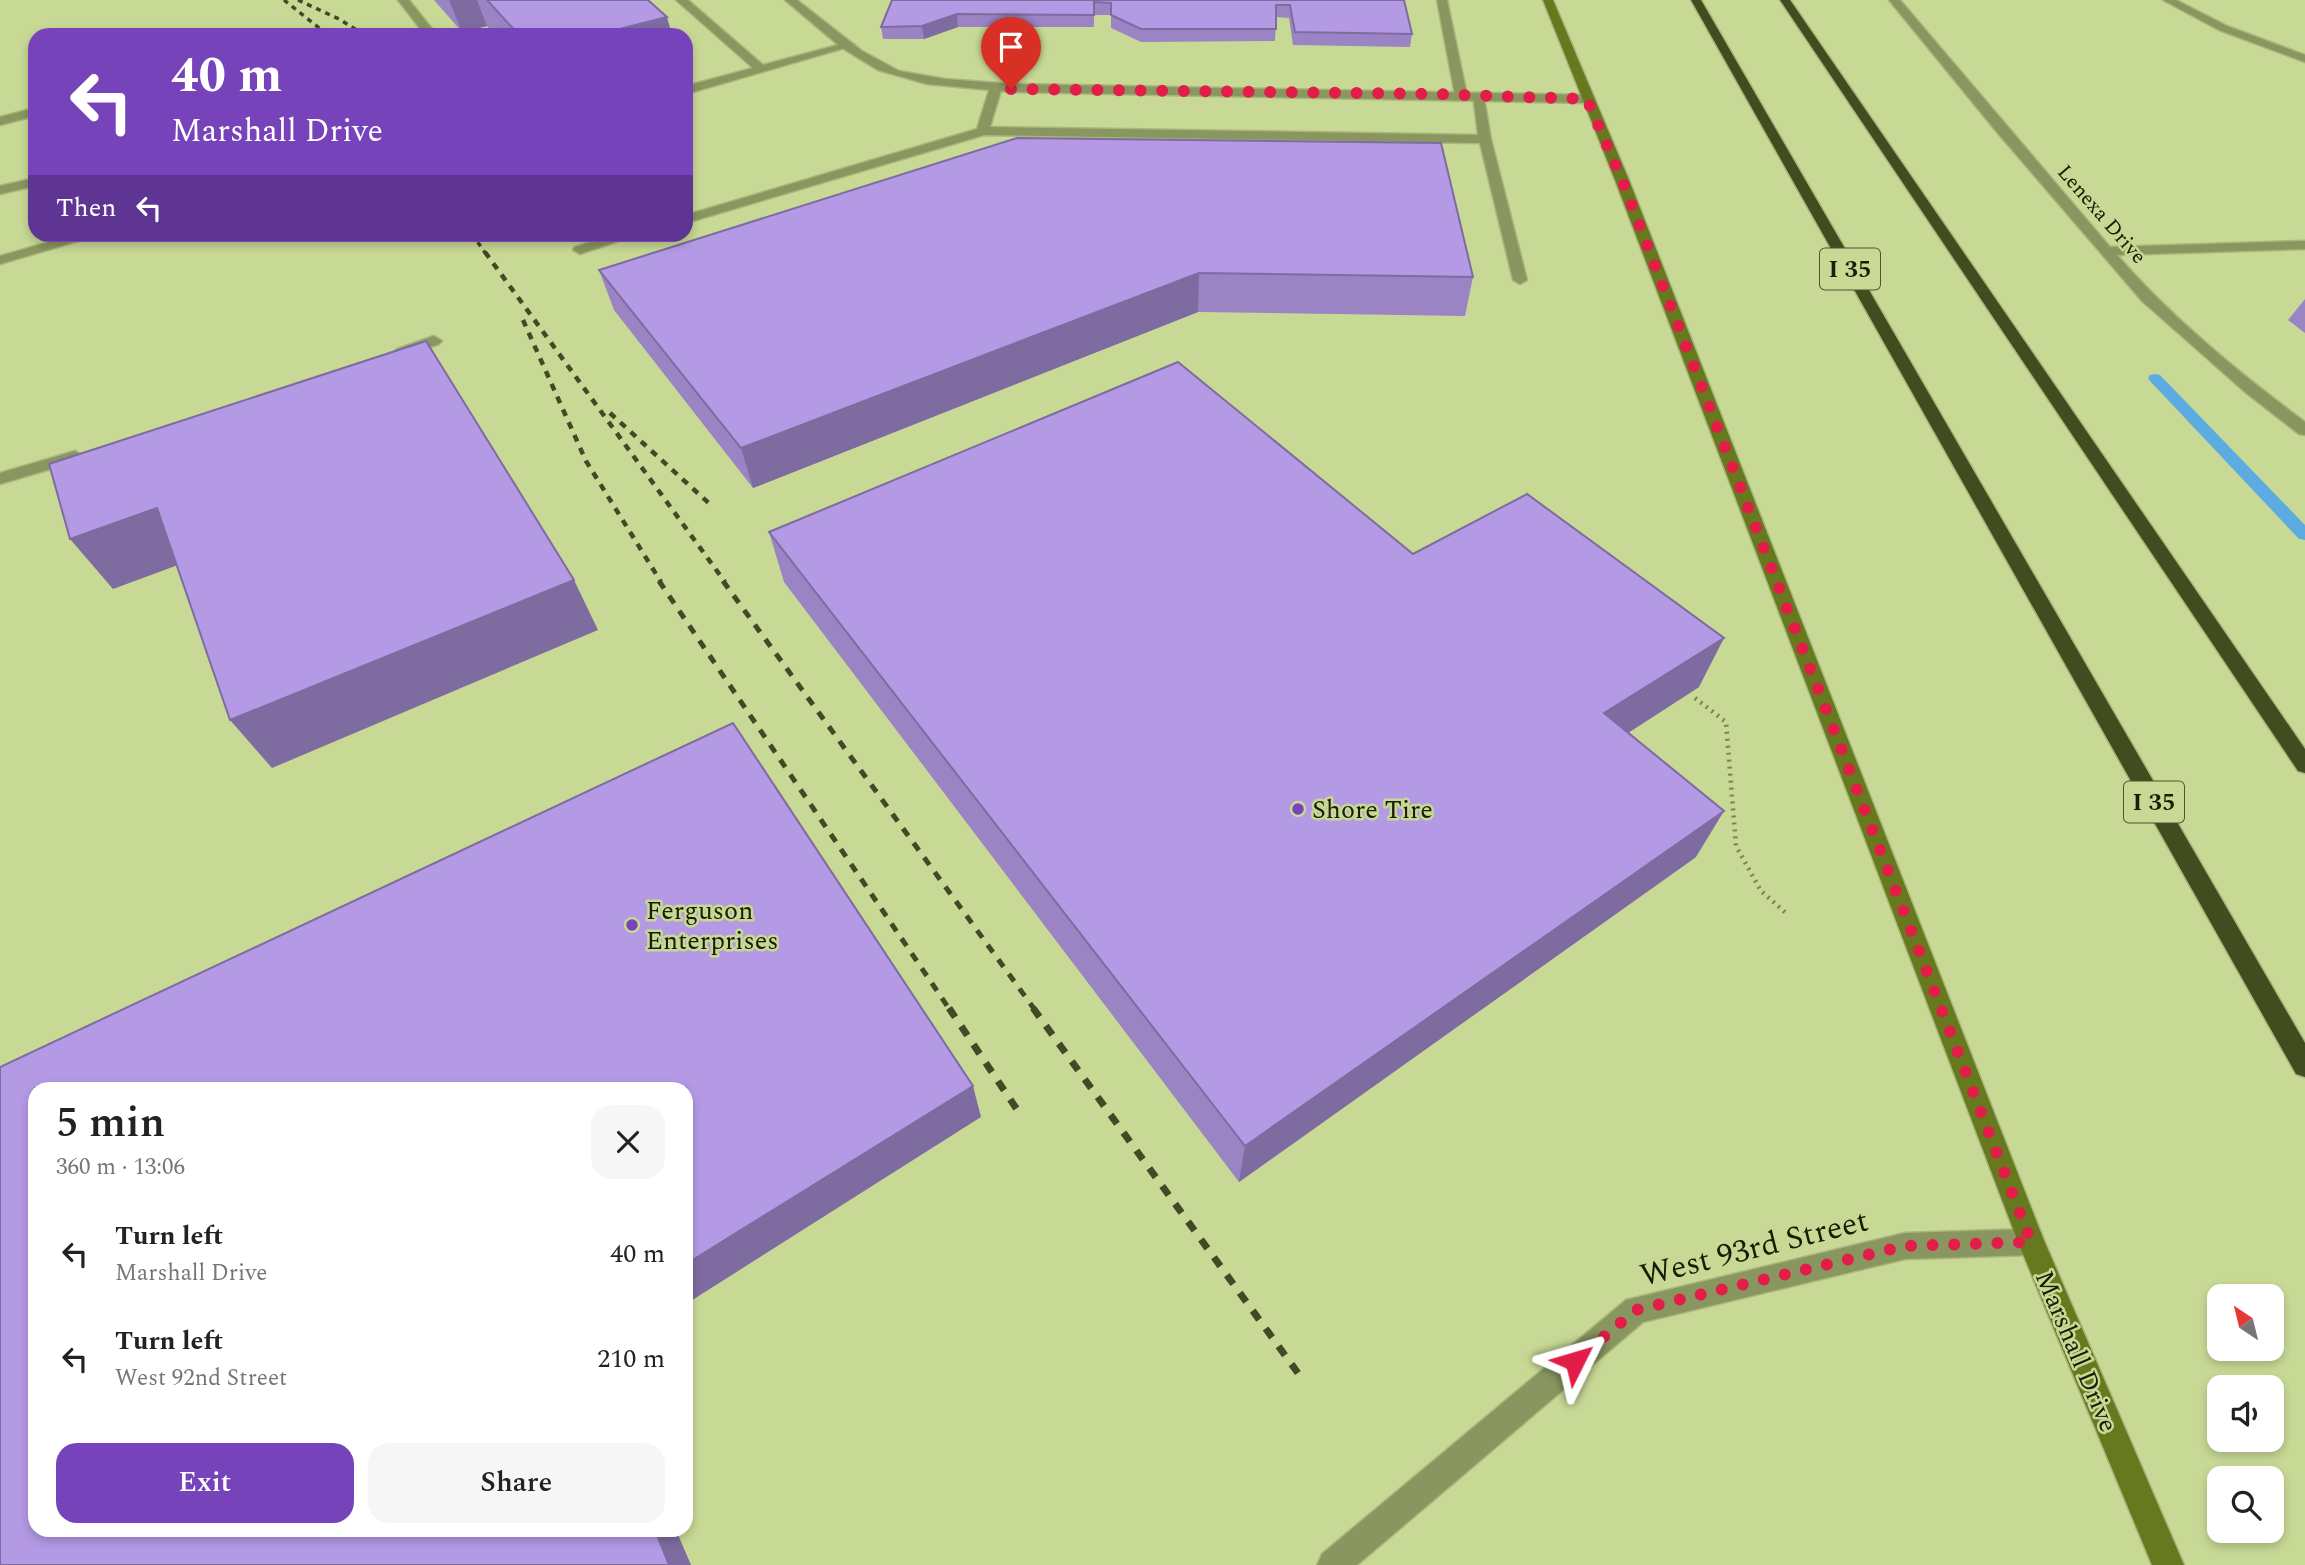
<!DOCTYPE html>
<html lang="en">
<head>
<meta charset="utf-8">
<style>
  :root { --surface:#fff; --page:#f6f6f6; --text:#222; --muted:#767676; --accent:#7743ba }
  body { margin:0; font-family:Spectral,serif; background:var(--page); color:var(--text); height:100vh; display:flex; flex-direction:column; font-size:26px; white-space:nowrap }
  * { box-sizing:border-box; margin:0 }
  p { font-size:23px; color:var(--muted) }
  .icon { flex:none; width:38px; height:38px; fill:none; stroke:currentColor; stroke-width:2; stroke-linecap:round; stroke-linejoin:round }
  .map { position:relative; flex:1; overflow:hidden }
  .side { position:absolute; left:28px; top:1082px; width:665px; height:455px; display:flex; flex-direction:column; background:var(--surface); border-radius:21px; box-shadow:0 4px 10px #0003 }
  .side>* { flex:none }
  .banner { position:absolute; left:28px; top:28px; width:665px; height:214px; border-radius:21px; box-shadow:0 4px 10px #0003; background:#7743ba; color:#fff; overflow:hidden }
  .needle { width:46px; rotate:325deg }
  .controls { position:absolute; left:2207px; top:1284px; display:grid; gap:14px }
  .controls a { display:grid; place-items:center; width:77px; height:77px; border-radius:14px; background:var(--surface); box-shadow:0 4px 10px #0003; font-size:35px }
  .pin { position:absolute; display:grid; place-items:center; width:60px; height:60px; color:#fff; margin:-72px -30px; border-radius:50% 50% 50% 0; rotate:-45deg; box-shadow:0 0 7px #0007 }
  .pin .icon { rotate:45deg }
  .me { position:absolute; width:77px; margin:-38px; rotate:50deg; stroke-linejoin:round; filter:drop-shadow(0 0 5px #0008) }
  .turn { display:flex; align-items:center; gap:24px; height:147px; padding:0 28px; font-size:32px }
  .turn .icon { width:91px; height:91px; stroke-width:2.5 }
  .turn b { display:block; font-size:49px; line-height:60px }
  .then { display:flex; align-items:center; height:66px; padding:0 28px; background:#0003; gap:14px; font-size:26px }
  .round { display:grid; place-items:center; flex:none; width:74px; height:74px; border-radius:21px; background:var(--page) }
  .head { display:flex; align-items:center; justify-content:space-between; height:119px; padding:0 28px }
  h1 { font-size:42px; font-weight:600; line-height:52px }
  .button { display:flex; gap:14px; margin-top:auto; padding:14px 28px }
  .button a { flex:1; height:80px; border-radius:21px; background:var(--accent); color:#fff; font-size:28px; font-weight:600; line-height:80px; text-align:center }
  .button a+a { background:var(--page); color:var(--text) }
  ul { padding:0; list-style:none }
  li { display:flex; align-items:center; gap:21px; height:105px; padding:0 28px }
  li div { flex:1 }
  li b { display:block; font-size:26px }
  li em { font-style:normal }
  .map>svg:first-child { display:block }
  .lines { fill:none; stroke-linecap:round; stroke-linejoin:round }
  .stream { fill:#5cace1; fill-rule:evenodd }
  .lane-casing { stroke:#a8b77b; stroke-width:3 }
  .street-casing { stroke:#a8b77b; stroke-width:3 }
  .secondary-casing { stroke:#a8b77b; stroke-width:3 }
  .highway-casing { stroke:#a8b77b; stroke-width:3 }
  .path { stroke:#798453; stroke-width:4.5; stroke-dasharray:2 5; stroke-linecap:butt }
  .lane { fill:#899660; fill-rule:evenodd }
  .street { fill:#899660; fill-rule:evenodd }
  .secondary { fill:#67791e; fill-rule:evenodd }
  .highway { fill:#424c1f; fill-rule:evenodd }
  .rail-far3 { stroke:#414925; stroke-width:3.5; stroke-dasharray:5 5; stroke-linecap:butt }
  .rail-far2 { stroke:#414925; stroke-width:4.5; stroke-dasharray:7 7; stroke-linecap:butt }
  .rail-far1 { stroke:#414925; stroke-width:5; stroke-dasharray:9 9; stroke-linecap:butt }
  .rail { stroke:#414925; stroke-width:7; stroke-dasharray:11 11; stroke-linecap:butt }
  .wall { fill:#9b84c4 }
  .shaded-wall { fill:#7e6ba0 }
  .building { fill:#b499e4; stroke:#7e6ba0; stroke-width:2 }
  .route { stroke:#e11d48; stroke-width:12; stroke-dasharray:0 21.6 }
  .poi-dot { fill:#7743ba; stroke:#c8d995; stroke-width:2.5 }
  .labels { text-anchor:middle; stroke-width:5; stroke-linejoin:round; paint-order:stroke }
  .far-street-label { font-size:21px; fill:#181d03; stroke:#c8d995 }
  .shield { fill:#c8d995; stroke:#4d552f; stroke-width:2 }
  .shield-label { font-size:24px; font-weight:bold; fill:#181d03 }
  .poi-label { font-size:26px; fill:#181d03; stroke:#c8d995; text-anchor:start }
  .street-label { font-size:26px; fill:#181d03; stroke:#c8d995 }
  .near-street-label { font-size:32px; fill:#181d03; stroke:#c8d995 }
</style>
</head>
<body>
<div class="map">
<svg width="2305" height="1565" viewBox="0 0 2305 1565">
  <rect width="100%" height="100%" fill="#c8d995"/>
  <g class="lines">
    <path class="stream" d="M2155 374 2160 375 2305 525V540L2299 539 2150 381 2148 378 2150 375Z"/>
    <g class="lane-casing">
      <g id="lane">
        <path d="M398 0H409L437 35H425Z"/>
        <path d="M676 0H688L763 65 849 42 855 45 686 94V86L753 68Z"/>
        <path d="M1437 0H1447L1467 95 1465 98 1455 95Z"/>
        <path d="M996 83 1002 87 990 127 1478 135 1473 95 1483 92 1491 139 1527 280 1520 284 1513 280 1480 143 984 135 686 223V215L977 129 990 87Z"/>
        <path d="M35 108V116L0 125V117Z"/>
        <path d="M35 178V186L0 194V186Z"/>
        <path d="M77 234H102L0 264V256Z"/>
        <path d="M616 234H639L580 254 573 250 575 247Z"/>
        <path d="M434 336 442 341 439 344 402 357 394 352 397 349Z"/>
        <path d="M75 451 83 456 81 460 0 484V473Z"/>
      </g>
    </g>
    <g class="street-casing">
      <g id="street">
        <path d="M785 0H797L862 51 899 71 945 79 1011 84 1587 95 1593 99 1587 103 1011 92 927 84 878 70 842 48Z"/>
        <path d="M1889 0H1900L2110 247 2305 241V249L2117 255C2172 318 2238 372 2305 422V435L2299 434 2245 392 2142 301 1996 131Z"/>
        <path d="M2163 0H2176L2227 26 2305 55V62L2219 30Z"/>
        <path d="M2031 1229 2041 1232 2044 1242 2041 1252 2031 1255 1905 1259 1643 1322 1357 1565H1317L1322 1554 1626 1300 1905 1233Z"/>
      </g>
    </g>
    <g class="secondary-casing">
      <path id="secondary" d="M1543 0H1553L1629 180 2043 1238 2184 1565H2152L2018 1242 1615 180Z"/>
    </g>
    <g class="highway-casing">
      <g id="highway">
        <path d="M1691 0H1701L2305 1043V1077L2296 1074Z"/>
        <path d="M1780 0H1790L2305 749V773L2298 771Z"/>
      </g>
    </g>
    <path class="path" d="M1695 698 1726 722 1736 846 1761 891 1787 914"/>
    <use href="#lane" class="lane"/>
    <use href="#street" class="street"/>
    <use href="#secondary" class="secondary"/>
    <use href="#highway" class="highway"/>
    <g class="rail-far3">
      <path d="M284 0 328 35"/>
      <path d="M298 0 339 19 365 35"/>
      <path d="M472 234 486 254"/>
    </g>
    <g class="rail-far2">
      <path d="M485 252 725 582"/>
      <path d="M523 320 586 461 661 582"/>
      <path d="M610 413 713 507"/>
    </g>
    <g class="rail-far1">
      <path d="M659 581 950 1010"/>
      <path d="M723 581 1035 1010"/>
    </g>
    <g class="rail">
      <path d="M949 1008 1020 1114"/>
      <path d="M1033 1008 1303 1380"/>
    </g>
  </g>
  <g class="wall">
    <path d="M434 0H648L672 35H495L487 26 462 32Z"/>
    <path d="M892 0H1404L1412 34 1410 47 1293 45 1289 18 1276 17 1275 41 1141 42 1111 28V15H1094V27H958L924 39H883L881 27Z"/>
    <path d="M1017 138 1473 277 1465 316 1198 312 753 488 614 310 599 270Z"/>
    <path d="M2305 299V333L2288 320Z"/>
    <path d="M769 532 1413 554 1699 687 1628 733 1696 857 1239 1182 784 582Z"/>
  </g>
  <g class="shaded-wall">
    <path d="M449 0H477L487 26 462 32Z"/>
    <path d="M957 14 958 27 924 39 922 26Z"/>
    <path d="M667 17 672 35H596Z"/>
    <path d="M1199 273 1198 312 753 488 741 448Z"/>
    <path d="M157 508 197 558 113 589 70 539Z"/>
    <path d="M574 580 598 630 272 768 230 720Z"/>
    <path d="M1724 638 1699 687 1583 762 1604 713Z"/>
    <path d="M1724 811 1696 857 1239 1182 1245 1146Z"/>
    <path d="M973 1086 981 1117 686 1304V1264Z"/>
    <path d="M655 1530H676L691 1565H669Z"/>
  </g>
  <g class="building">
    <path d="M487 0H648L667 17 596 35H519Z"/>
    <path d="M892 0H1404L1412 34 1295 32 1290 5H1276V29H1141L1111 15V3L1094 2V15L957 14 922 26 881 27Z"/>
    <path d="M1017 138 1441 143 1473 277 1199 273 741 448 599 270Z"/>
    <path d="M426 341 574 580 230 720 157 508 70 539 49 464Z"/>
    <path d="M1178 362 1413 554 1527 494 1724 638 1604 713 1724 811 1245 1146 769 532Z"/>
    <path d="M733 723 973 1086 686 1264V1088H35V1530H655L669 1565H0V1067Z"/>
  </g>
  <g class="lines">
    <path class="route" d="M1011 89 1432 94 1587 99 1622 180 2031 1242 1905 1246 1636 1310 1575 1361"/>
  </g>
  <g class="poi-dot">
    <circle cx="1298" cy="809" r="7"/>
    <circle cx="632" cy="925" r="7"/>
  </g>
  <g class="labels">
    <g class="far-street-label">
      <text transform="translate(2102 214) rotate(49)" y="7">Lenexa Drive</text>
    </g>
    <g class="shield">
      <rect x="1820" y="248.5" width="60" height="41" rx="5"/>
      <rect x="2124" y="781.5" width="60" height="41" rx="5"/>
    </g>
    <g class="shield-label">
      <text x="1850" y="277">I 35</text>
      <text x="2154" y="810">I 35</text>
    </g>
    <g class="poi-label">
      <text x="1312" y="818">Shore Tire</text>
      <text x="646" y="919">Ferguson<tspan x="646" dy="30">Enterprises</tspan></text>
    </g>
    <g class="street-label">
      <text transform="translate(2077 1351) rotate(67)" y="9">Marshall Drive</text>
    </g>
    <g class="near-street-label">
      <text transform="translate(1754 1247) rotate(-14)" y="11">West 93rd Street</text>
    </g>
  </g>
</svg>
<div class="controls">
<a><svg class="needle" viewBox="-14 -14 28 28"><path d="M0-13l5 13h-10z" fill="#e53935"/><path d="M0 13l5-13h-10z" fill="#767676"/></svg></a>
<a><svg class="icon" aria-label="sound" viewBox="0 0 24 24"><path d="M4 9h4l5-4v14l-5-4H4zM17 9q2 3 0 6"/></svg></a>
<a><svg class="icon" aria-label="search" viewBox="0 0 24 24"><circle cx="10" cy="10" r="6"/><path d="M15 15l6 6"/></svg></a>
</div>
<div class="pin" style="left:1011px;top:89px;background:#d93025"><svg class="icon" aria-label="arrive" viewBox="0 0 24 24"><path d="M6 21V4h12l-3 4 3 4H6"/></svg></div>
<svg class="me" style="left:1575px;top:1361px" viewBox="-20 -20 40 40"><path d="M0-17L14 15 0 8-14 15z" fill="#e11d48" stroke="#fff" stroke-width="4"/></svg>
<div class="banner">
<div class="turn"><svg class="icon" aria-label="left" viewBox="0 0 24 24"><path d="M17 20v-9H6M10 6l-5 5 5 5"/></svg><div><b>40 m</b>Marshall Drive</div></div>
<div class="then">Then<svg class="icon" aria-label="left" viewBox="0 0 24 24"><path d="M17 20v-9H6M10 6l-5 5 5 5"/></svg></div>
</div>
<section class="side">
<div class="head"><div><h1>5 min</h1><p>360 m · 13:06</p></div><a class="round"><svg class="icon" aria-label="close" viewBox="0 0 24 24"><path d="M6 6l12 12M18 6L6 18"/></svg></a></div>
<ul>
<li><svg class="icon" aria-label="left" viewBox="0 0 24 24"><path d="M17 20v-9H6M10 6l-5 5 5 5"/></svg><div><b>Turn left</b><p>Marshall Drive</p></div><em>40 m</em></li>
<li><svg class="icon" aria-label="left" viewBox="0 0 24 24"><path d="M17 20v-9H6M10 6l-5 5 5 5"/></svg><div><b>Turn left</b><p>West 92nd Street</p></div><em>210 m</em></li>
</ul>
<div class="button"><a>Exit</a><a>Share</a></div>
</section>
</div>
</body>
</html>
